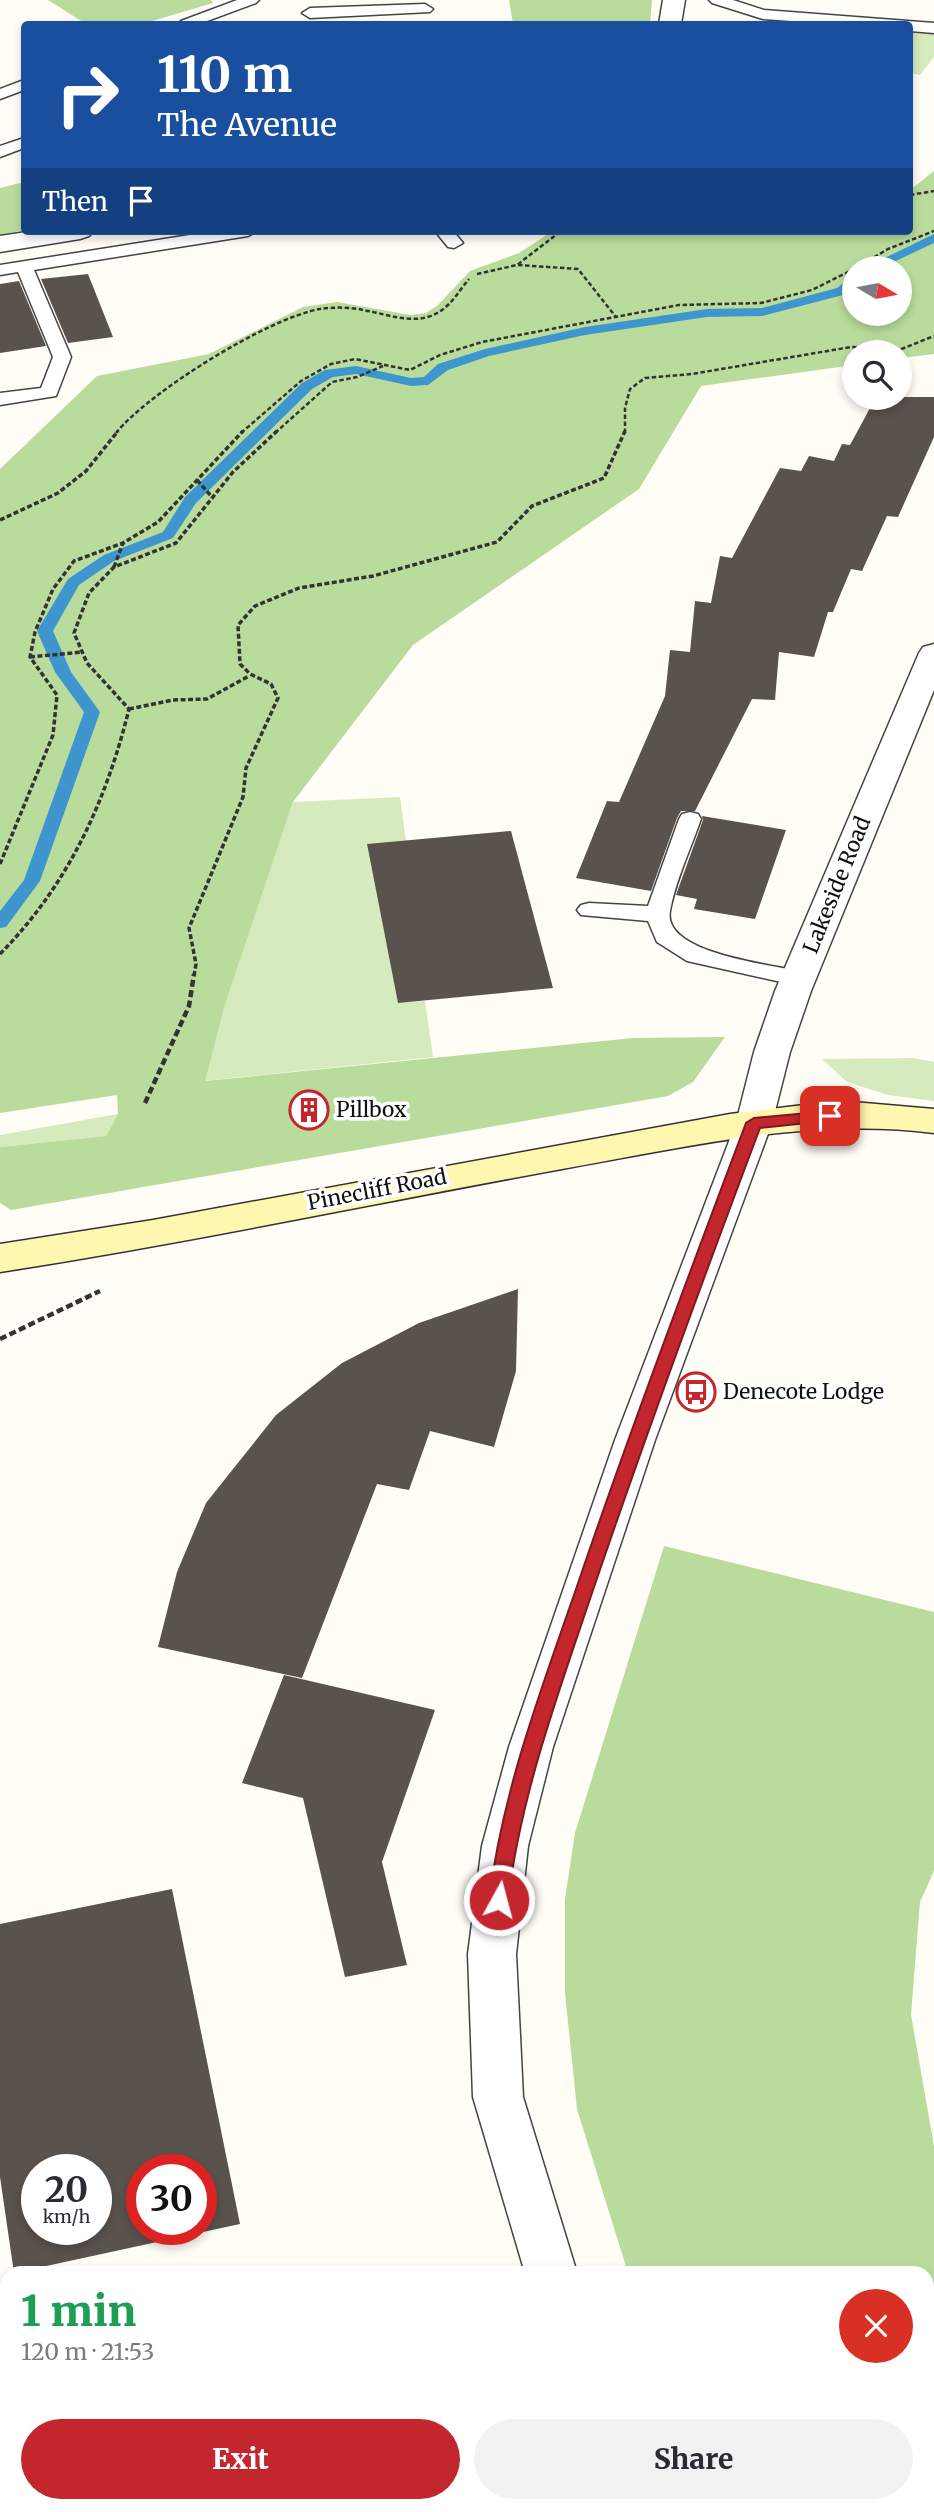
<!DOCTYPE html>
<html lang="en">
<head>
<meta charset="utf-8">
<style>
  :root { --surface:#fff; --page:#f2f2f3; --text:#2b2b33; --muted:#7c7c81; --accent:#c4262e }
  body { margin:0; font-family:Merriweather,serif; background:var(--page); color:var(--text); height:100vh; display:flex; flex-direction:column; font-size:26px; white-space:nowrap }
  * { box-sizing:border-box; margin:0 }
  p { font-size:23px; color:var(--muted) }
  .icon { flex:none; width:38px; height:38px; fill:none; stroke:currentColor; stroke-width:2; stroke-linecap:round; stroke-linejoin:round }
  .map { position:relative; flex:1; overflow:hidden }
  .side { position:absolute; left:0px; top:2266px; width:934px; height:247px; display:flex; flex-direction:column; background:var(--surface); border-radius:21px 21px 0 0; box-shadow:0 4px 10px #0003 }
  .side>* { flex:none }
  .banner { position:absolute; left:21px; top:21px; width:892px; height:214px; border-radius:7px; box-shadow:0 4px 10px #0003; background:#1a4fa0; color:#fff; overflow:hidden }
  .needle { width:46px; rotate:100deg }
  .fabs { position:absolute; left:842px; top:256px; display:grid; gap:14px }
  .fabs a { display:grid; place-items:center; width:70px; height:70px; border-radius:50%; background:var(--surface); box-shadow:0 4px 10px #0003; font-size:35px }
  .speed { position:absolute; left:21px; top:2154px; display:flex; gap:14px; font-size:35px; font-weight:700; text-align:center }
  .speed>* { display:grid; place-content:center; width:91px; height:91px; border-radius:50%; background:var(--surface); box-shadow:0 4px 10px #0003; line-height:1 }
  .speed small { font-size:18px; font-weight:400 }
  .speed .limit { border:10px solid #d22; background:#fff; color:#111 }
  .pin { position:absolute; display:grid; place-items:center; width:60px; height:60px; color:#fff; margin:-30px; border-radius:14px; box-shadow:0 4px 10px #0006 }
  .me { position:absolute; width:77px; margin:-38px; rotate:7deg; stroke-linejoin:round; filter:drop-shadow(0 0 5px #0008) }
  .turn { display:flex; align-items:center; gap:24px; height:147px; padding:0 21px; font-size:32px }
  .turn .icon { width:91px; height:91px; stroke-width:2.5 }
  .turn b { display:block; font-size:49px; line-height:60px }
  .then { display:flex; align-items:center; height:66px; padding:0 21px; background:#0003; gap:14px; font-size:26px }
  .round { display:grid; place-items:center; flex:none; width:74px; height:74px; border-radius:37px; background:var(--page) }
  .overview { display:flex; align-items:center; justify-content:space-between; height:119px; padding:0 21px }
  h1 { font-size:42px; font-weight:800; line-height:52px; color:#1e9e55 }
  .primary-button { display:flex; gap:14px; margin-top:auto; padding:14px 21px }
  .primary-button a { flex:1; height:80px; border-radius:42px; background:var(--accent); color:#fff; font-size:28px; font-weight:800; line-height:80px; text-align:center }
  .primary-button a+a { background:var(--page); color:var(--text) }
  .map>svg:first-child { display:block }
  .green { fill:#d5ebbd }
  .forest { fill:#b9dc9c; fill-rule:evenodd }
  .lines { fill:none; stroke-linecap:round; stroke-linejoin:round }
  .stream { fill:#3f96cf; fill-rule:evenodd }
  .building { fill:#5a524d; fill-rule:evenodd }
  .service-casing { stroke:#444; stroke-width:3 }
  .minor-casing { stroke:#444; stroke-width:3 }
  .secondary-casing { stroke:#333; stroke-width:3 }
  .path-far2 { stroke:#333; stroke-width:2.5; stroke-dasharray:4.5 2.5; stroke-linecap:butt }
  .path-far1 { stroke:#333; stroke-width:3.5; stroke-dasharray:5 2.5; stroke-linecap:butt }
  .path { stroke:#333; stroke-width:4.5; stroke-dasharray:7 3.5; stroke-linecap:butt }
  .service { fill:#fff; fill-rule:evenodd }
  .minor { fill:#fff; fill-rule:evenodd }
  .secondary { fill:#fff6b0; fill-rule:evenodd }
  .route { fill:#c4262e; stroke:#7f191e; stroke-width:2 }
  .labels { text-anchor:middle; stroke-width:7; stroke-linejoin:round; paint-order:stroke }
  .street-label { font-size:21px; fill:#111; stroke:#fff }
  .poi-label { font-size:21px; fill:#111; stroke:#fff; text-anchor:start }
</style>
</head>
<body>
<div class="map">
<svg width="934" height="2512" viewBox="0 0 934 2512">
  <rect width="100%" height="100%" fill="#fffdf5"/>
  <g class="green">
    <path d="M910 29 934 33V57L920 75 910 73Z"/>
    <path d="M400 797 406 841 367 845 398 1003 425 1001 433 1057 204 1081 224 1008 293 802Z"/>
    <path d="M913 1058 934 1062V1101L888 1095 847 1082 822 1059Z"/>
    <path d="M118 1114 106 1136 0 1147V1135Z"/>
  </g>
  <g class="forest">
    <path d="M48 0H211L213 3 142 24H86Z"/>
    <path d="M509 0H652L650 24H513Z"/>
    <path d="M934 171V354L900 358V352H854V365L701 386 639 489 413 645 293 802 224 1008 205 1081 633 1038 725 1037 693 1082 668 1096 11 1210 0 1203V1147L106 1136 118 1114 117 1095 0 1113V469L97 376 209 354 303 307 337 302 411 315 426 313 438 305 470 271 519 253 553 231H910V190ZM854 268H900V313H854Z"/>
    <path d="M24 182V230L0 235V188Z"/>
    <path d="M664 1546 934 1612V1871L920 1902 911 2015 934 2146V2512H736L733 2506H928V2273H628L577 2109 565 1993V1899L575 1833Z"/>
  </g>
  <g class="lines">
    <g class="stream">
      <path d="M934 234V243L881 268H864Z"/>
      <path d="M854 275V286L847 294 762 316 707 317 585 335 489 356 448 370 428 385 411 386 356 374 333 377 312 389 196 503 173 538 114 561 79 585 53 631 71 672 100 712 40 881 6 927 0 928V911L24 880 84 712 55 672 37 631 68 579 104 555 163 532 185 497 302 383 325 370 356 366 411 378 424 377 438 364 485 349 585 327 707 309 762 308 837 288Z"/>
    </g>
  </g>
  <g class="building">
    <path d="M88 274 113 337 68 343 41 279Z"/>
    <path d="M19 281 46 346 0 353V284Z"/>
    <path d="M876 397H934V437L898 517 887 516 862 571 851 569 833 612H828L814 657 779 652 775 700 752 699 695 811H681L677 818 651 891 576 878 607 801 619 802 665 696 670 650 690 652 695 601 711 603 720 556 732 558 780 468 801 471 809 456 834 461 842 444 850 445Z"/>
    <path d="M702 816 786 830 755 919 694 909 697 899 676 895 703 820Z"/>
    <path d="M511 831 553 988 398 1003 367 844Z"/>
    <path d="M518 1289 516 1371 494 1447 430 1431 409 1490 377 1484 302 1678 158 1647 177 1572 206 1503 276 1415 342 1363 419 1323Z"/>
    <path d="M284 1675 435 1710 382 1862 407 1965 345 1977 303 1798 242 1783Z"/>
    <path d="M172 1889 240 2224 14 2273 0 2177V1924ZM37 2170H96V2230H37ZM142 2170H201V2230H142Z"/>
  </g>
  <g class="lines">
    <g class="service-casing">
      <g id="service">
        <path d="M237 0H259L256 3 199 24H178L181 21Z"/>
        <path d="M709 0H733L764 10 934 23V33L910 31V24H835L763 19 712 3Z"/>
        <path d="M425 4 433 9 430 12 310 18 302 13 310 8Z"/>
        <path d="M24 80V90L0 99V89Z"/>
        <path d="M24 138V148L0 157V146Z"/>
        <path d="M215 231H257L248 236 34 270 71 357 56 396 0 405V393L41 388 53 357 18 272 0 275V265Z"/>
        <path d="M435 231H453L463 243 454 248 448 247Z"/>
        <path d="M690 812 698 814 701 819C691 848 675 882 670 911 662 955 778 965 807 973L811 978 807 983 799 986 687 961 657 942 648 921 581 915 577 910 581 905 589 903 648 906 679 819 682 814Z"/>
      </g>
    </g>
    <g class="minor-casing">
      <g id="minor">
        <path d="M663 0H685L681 24H659Z"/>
        <path d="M33 231H93L89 236 80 239 0 252V236Z"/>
        <path d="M934 644V690L811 991 790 1052 772 1123 655 1440 553 1747 528 1846 516 1954 523 2097 577 2273H525L473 2097 468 1954 482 1846 509 1747 615 1440 736 1123 754 1052 775 991 919 653 923 647Z"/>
        <path d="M605 2506H660L662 2512H607Z"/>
      </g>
    </g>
    <g class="secondary-casing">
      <path id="secondary" d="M853 1102 934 1109V1133C808 1117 686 1147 562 1169 375 1203 188 1243 0 1272V1244L153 1220 730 1114 812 1104Z"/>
    </g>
    <g class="path-far2">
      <path d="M910 195 934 191"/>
      <path d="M518 265 578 269 616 317"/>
      <path d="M856 268 888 249 934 231"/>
      <path d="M477 274 517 265 561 231"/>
      <path d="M116 433C149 392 268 318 320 309 333 307 351 307 363 310 393 315 423 330 449 304 456 297 462 287 469 279"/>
      <path d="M241 433 301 381 331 364 355 359 410 370 440 355 482 342 679 305 761 303 812 290 854 269"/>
      <path d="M275 433 332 382 357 377 383 366"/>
      <path d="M625 433V408L630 389 645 378 692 374 851 347 899 350 934 336"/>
    </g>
    <g class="path-far1">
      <path d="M197 480 212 497"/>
      <path d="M0 520 58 493 86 471 118 431"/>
      <path d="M114 567 123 543"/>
      <path d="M30 657 83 652"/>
      <path d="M129 709 173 700 207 699 249 676"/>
      <path d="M0 864 53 735 57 695 30 657 35 632 53 589 74 561 123 543 158 522 243 431"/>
      <path d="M0 954C68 885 106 802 129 709L87 663 74 633 89 593 114 567 176 543 233 472 277 431"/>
      <path d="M194 976 196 964 189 928 243 797 246 768 278 698 271 684 250 674 240 664 238 625 255 606 299 588 373 576 497 542 532 506 604 478 625 431"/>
    </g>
    <g class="path">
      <path d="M145 1103 189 1006 194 974"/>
      <path d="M0 1339 100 1291"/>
    </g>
    <use href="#service" class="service"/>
    <use href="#minor" class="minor"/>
    <use href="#secondary" class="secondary"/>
  </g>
  <path class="route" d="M830 1111 838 1116 836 1120 760 1128C702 1282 645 1437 592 1593 558 1694 521 1794 508 1900L505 1906 499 1908 492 1906 489 1900C502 1794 539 1695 574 1595 628 1436 687 1280 746 1123L754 1118Z"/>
  <defs>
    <g id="building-ring" transform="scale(2.0125)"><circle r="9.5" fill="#fff" stroke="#c4262e" stroke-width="1.5"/><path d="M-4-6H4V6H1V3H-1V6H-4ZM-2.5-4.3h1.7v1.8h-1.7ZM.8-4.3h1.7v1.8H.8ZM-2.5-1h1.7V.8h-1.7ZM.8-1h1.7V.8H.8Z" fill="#c4262e"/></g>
    <g id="bus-ring" transform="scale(2.0125)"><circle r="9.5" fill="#fff" stroke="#c4262e" stroke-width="1.5"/><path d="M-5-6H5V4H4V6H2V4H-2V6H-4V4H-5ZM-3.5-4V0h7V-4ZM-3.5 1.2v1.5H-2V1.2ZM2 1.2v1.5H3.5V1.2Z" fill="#c4262e"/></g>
  </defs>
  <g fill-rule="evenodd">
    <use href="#building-ring" x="309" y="1110"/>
    <use href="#bus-ring" x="696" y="1392"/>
  </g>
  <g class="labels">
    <g class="street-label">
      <text transform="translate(837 885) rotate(-68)" y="7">Lakeside Road</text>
      <text transform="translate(377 1190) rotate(-11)" y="7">Pinecliff Road</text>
    </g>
    <g class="poi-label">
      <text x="336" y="1117">Pillbox</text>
      <text x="723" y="1399">Denecote Lodge</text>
    </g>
  </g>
</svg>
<div class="fabs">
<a><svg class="needle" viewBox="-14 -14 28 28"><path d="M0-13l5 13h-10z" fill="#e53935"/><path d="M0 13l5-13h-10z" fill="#7c7c81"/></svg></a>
<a><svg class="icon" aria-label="search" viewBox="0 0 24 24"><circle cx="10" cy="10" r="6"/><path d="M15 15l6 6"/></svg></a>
</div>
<div class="speed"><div>20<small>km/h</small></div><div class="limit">30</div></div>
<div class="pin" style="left:830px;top:1116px;background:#d93025"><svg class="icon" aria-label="arrive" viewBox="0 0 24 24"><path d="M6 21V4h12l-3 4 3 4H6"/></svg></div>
<svg class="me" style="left:499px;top:1900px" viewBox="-20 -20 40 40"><circle r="17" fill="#c4262e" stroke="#fff" stroke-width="3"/><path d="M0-11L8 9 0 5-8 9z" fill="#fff"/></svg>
<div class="banner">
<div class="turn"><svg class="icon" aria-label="right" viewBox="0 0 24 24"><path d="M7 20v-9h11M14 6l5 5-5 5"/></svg><div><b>110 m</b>The Avenue</div></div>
<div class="then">Then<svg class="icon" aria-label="arrive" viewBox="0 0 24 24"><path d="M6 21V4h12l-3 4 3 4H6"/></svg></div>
</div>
<section class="side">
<div class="overview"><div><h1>1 min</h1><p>120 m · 21:53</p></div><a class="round" style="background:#d93025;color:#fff"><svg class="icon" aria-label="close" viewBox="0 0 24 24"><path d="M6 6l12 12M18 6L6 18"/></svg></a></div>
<div class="primary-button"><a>Exit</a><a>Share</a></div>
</section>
</div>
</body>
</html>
